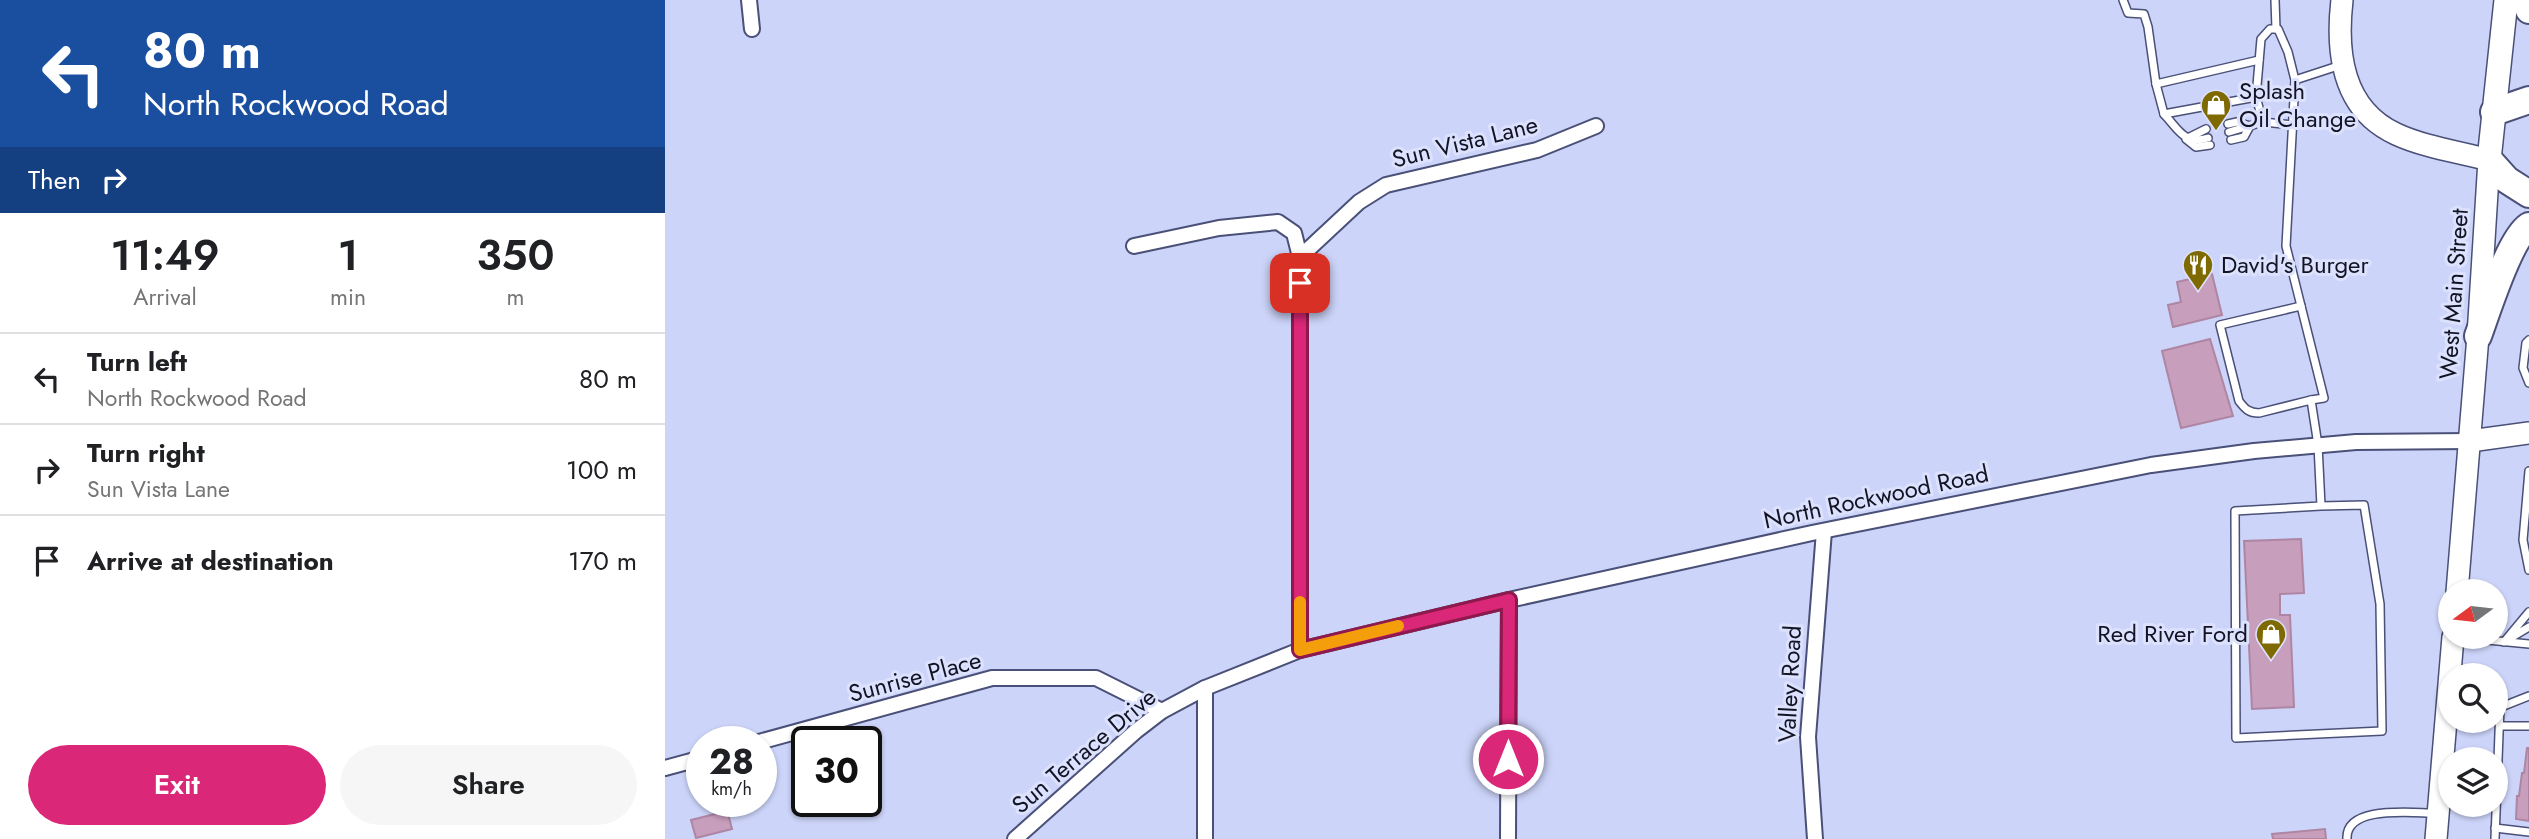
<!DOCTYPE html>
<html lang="en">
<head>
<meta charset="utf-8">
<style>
  :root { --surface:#fff; --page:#f6f6f6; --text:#202124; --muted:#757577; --line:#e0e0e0; --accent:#db2777 }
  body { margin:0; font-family:Jost,sans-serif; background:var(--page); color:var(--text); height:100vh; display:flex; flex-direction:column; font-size:26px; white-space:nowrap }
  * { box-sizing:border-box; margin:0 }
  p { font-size:23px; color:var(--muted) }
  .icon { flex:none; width:38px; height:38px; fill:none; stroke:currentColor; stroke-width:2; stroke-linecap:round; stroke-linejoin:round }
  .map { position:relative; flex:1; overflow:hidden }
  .side { display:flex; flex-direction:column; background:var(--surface); width:665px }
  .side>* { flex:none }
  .guide { background:#1a4fa0; color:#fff; overflow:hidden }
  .needle { width:46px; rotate:255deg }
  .controls { position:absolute; left:1773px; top:579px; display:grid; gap:14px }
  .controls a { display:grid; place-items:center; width:70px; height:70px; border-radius:50%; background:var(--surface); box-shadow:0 2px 5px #0004; font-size:35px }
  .speed { position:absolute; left:21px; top:726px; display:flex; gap:14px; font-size:35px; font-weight:700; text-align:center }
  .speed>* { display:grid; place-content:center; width:91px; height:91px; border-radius:50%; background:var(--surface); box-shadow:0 2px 5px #0004; line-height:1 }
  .speed small { font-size:18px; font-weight:400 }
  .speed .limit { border:4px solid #111; border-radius:10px; background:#fff; color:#111 }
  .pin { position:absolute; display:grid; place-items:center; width:60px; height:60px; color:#fff; margin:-30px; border-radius:14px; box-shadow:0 4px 10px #0006 }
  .me { position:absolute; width:77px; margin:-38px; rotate:0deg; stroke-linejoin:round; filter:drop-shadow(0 0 5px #0008) }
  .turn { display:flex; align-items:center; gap:24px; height:147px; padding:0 28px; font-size:32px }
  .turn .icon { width:91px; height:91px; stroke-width:2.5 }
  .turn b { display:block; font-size:49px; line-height:60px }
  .then { display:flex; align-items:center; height:66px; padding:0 28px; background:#0003; gap:14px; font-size:26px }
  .eta { display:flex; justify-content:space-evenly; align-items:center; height:119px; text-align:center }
  .eta b { font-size:42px; font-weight:600; line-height:49px }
  .cta { display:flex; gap:14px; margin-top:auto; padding:14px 28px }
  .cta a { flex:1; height:80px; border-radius:42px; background:var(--accent); color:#fff; font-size:28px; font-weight:600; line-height:80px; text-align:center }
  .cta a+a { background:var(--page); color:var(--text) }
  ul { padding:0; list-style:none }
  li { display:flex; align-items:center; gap:21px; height:91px; padding:0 28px; border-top:2px solid var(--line) }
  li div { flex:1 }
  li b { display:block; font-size:26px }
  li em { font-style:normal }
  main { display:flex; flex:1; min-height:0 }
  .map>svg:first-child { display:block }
  .building { fill:#c89ebd; stroke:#ae85a3; stroke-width:2 }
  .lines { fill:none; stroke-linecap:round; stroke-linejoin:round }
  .lane-casing { stroke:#4a5077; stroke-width:10 }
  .street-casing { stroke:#4a5077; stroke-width:18 }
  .secondary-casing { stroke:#4a5077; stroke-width:24 }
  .primary-casing { stroke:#4a5077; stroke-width:26 }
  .highway-casing { stroke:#4a5077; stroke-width:30 }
  .lane { stroke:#fff; stroke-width:7 }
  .street { stroke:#fff; stroke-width:14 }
  .secondary { stroke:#fff; stroke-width:21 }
  .primary { stroke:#fff; stroke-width:23 }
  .highway { stroke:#fff; stroke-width:26 }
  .route-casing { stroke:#8e194d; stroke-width:18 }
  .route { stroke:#db2777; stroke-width:12 }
  .slow { stroke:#f59e0b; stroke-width:12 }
  .labels { text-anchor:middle; stroke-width:6; stroke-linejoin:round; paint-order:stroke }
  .poi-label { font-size:24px; fill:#121424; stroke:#dce2fe; text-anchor:start }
  .street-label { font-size:24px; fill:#121424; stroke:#dce2fe }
</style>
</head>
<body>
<main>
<section class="side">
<div class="guide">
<div class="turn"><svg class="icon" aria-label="left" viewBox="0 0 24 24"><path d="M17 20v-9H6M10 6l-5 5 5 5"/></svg><div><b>80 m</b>North Rockwood Road</div></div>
<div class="then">Then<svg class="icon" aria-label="right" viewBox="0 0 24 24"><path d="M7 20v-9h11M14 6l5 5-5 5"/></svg></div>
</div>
<div class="eta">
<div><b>11:49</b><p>Arrival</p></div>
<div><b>1</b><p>min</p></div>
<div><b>350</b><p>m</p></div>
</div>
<ul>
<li><svg class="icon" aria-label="left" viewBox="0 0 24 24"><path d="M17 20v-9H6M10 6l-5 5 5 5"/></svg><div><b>Turn left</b><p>North Rockwood Road</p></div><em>80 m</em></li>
<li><svg class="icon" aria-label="right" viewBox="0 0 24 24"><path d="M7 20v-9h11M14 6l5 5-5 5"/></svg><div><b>Turn right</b><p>Sun Vista Lane</p></div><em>100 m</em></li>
<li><svg class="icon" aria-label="arrive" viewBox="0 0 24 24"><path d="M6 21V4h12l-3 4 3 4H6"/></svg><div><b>Arrive at destination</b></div><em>170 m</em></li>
</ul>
<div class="cta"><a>Exit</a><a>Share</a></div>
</section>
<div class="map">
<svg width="1864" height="839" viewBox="0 0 1864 839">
  <rect width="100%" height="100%" fill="#ccd4f9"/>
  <g class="building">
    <path d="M1547 274 1557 315 1508 327 1503 305 1516 302 1512 282Z"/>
    <path d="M1545 339 1568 416 1516 428 1497 351Z"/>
    <path d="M1636 539 1639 593 1615 594V615H1625L1629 707 1587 709 1579 541Z"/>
    <path d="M1862 748H1864V821L1851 819 1852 796H1854L1857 773H1859Z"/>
    <path d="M53 802H60L67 829 31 838 26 820 50 814 47 804Z"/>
    <path d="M1660 829 1661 839H1608L1607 834Z"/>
  </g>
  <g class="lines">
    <g class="lane-casing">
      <g id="lane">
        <path d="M1458 0 1463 13 1479 14 1483 27 1491 84 1499 114 1591 97"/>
        <path d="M1610 0 1611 29"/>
        <path d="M1491 84 1594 60"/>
        <path d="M1499 114C1514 130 1519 145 1543 138"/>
        <path d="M1563 124 1572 122 1585 126 1579 137 1566 140"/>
        <path d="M1628 125 1598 122 1591 97 1596 39 1605 29H1613L1623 52 1630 80"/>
        <path d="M1541 129 1521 139 1531 147 1545 145"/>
        <path d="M1564 132 1598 122"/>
        <path d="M1636 306 1555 325 1574 401C1580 409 1584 413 1594 413L1646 400"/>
        <path d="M1864 340 1861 343 1858 368 1864 383"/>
        <path d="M1864 471 1858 540 1864 570"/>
        <path d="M1656 506 1699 505 1715 604 1717 731 1571 738 1570 511 1656 506 1653 445 1646 400 1659 398 1621 246 1630 80 1676 65"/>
        <path d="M1864 612 1839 642 1864 627"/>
        <path d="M1791 637 1864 644"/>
        <path d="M1831 709 1864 696"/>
        <path d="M1835 726H1864"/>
        <path d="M1830 828 1864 832"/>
        <path d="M1682 839C1680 805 1746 813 1769 813"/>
        <path d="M1830 839 1835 707"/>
      </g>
    </g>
    <g class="street-casing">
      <g id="street">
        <path d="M84 0 87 29"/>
        <path d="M469 246 554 228 613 222 629 233 635 257"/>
        <path d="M635 650V257L694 202 721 185 872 150 931 126"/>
        <path d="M94 742 327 678H431L497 711"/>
        <path d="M0 768 37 758"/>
        <path d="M350 839 471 731 497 711 540 688 635 650 844 600 1147 533 1486 465 1589 451 1691 442 1805 441"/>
        <path d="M540 839V688"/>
        <path d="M843 839 844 600"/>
        <path d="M1150 839 1143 737 1159 531"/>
      </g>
    </g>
    <g class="secondary-casing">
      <g id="secondary">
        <path d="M1677 0C1671 52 1677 109 1731 134 1759 147 1794 152 1824 160L1813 336 1792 592"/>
        <path d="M1805 441 1864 433"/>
        <path d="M1771 839 1788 637"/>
      </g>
    </g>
    <g class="primary-casing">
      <path id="primary" d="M1824 160 1841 0"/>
    </g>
    <g class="highway-casing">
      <g id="highway">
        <path d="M1860 0 1864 10"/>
        <path d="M1829 112 1864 100"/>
        <path d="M1824 160 1842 180 1864 194"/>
        <path d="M1813 336C1822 312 1844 239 1864 226"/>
      </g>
    </g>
    <use href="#lane" class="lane"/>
    <use href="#street" class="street"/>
    <use href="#secondary" class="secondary"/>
    <use href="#primary" class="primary"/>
    <use href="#highway" class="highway"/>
  </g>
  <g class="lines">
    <g class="route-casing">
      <path id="route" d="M635 283V650L844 600 843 759"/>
    </g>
    <use href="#route" class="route"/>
    <path class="slow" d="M635 602V650L733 626"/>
  </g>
  <defs>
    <g id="shop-pin" transform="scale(1.575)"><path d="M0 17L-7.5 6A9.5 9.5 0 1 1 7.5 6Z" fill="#7e6a01" stroke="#dce2fe"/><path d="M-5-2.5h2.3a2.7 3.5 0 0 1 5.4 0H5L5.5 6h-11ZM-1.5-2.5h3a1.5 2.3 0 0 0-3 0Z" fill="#fff"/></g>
    <g id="restaurant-pin" transform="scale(1.575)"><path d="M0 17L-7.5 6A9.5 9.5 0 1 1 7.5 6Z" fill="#7e6a01" stroke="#dce2fe"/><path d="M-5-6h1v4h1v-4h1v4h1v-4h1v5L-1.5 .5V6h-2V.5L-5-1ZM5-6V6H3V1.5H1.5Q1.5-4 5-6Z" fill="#fff"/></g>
  </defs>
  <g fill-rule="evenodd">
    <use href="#shop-pin" x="1551" y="105"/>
    <use href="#restaurant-pin" x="1533" y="265"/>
    <use href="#shop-pin" x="1606" y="634"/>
  </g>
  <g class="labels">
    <g class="poi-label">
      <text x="1574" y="99">Splash<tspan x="1574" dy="28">Oil Change</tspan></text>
      <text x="1556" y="273">David's Burger</text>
      <text x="1583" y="642" text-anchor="end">Red River Ford</text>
    </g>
    <g class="street-label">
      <text transform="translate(800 142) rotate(-14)" y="8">Sun Vista Lane</text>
      <text transform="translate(1789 294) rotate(-86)" y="8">West Main Street</text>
      <text transform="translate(1211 497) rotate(-12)" y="8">North Rockwood Road</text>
      <text transform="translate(250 677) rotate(-15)" y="8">Sunrise Place</text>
      <text transform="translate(1125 684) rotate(-87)" y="8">Valley Road</text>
      <text transform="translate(419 751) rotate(-40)" y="8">Sun Terrace Drive</text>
    </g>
  </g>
</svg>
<div class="controls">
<a><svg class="needle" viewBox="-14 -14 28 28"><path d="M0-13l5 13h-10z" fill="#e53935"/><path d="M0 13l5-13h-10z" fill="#757577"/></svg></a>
<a><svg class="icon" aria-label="search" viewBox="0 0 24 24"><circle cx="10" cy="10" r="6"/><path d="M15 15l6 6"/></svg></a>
<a><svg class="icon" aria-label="layers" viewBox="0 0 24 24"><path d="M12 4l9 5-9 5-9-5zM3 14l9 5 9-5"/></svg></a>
</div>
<div class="speed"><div>28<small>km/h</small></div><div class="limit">30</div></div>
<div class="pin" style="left:635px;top:283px;background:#d93025"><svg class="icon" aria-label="arrive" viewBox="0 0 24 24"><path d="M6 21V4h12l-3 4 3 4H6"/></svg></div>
<svg class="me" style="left:843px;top:759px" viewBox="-20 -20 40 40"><circle r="17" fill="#db2777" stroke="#fff" stroke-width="3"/><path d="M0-11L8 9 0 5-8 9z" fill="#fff"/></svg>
</div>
</main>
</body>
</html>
